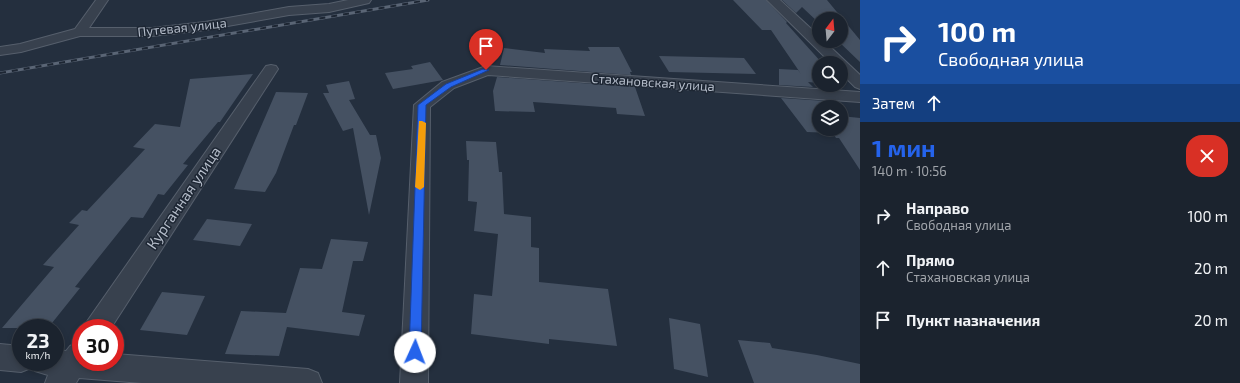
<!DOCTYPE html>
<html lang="ru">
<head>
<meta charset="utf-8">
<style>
  :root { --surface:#1b232e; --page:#242b36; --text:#f1f3f6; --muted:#a0a4aa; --line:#39404a; --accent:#2563eb }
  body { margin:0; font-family:"Exo 2",sans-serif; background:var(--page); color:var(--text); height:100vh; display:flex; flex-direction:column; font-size:15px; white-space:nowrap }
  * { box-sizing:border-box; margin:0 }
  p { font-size:13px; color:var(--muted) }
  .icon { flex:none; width:22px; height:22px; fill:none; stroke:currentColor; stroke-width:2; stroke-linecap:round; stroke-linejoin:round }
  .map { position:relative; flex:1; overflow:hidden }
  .sheet { display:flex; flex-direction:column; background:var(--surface); width:380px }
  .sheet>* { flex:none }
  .hud { background:#1a4fa0; color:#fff; overflow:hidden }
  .needle { width:26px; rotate:16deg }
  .controls { position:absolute; left:812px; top:12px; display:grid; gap:8px }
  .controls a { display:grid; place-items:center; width:36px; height:36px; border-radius:50%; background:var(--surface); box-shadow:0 2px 6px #0003,0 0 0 1px var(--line); font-size:20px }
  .speed { position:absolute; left:12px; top:319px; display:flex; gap:8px; font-size:20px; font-weight:700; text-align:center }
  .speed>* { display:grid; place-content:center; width:52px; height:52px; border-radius:50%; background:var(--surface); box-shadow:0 2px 6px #0003,0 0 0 1px var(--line); line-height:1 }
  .speed small { font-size:10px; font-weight:400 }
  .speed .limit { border:6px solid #d22; background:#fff; color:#111 }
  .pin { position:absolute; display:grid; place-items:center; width:34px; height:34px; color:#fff; margin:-41px -17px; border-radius:50% 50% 50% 0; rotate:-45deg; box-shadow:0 0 4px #0007 }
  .pin .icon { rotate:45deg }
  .me { position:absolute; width:44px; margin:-22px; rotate:2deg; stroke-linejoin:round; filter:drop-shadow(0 0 3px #0008) }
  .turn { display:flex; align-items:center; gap:14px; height:84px; padding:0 12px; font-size:18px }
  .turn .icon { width:52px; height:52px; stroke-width:2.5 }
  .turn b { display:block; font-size:28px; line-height:34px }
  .then { display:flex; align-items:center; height:38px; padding:0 12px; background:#0003; gap:8px; font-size:15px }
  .round { display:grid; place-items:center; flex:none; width:42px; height:42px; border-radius:16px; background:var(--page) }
  .head { display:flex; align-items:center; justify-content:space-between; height:68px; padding:0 12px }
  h1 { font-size:24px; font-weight:700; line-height:30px; color:var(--accent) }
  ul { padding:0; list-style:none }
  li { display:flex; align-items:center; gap:12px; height:52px; padding:0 12px }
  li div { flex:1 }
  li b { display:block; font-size:15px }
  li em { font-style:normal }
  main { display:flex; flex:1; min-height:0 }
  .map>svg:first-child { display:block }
  .building { fill:#455162 }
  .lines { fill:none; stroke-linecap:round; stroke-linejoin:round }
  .minor-casing { stroke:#565f6c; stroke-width:2 }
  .minor { fill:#38414e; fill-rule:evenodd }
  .rail-casing { stroke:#5a6575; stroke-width:3 }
  .rail { stroke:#1d2633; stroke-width:2; stroke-dasharray:6; stroke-linecap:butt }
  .route { fill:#2563eb; stroke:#184099 }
  .slow { fill:#f59e0b }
  .labels { text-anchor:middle; stroke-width:3; stroke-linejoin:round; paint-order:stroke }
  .far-street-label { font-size:13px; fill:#b4bcc9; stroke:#1d2633 }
  .street-label { font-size:15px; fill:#b4bcc9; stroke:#1d2633 }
</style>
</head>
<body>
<main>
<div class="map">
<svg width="860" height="383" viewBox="0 0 860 383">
  <rect width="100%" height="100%" fill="#242f3e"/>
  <g class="building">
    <path d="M733 0H766L787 22 786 23 822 63H819V83L808 82 813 87 779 85V69L798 70 801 74 771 30H762Z"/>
    <path d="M782 0H827L860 40V62L838 41H841V19H819V23L802 7 796 13Z"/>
    <path d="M588 47H619L632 72H630L631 75 500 65 504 48 545 53 544 49 590 51Z"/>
    <path d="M659 56 744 58 756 74 669 72Z"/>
    <path d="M430 62 443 80 393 89 385 73 413 69 411 66Z"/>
    <path d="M253 74 220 122H218L183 164 188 165 164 195 158 194 143 218 131 217 75 287 80 288 48 328H2L54 267 43 265 79 225 69 223 82 210 87 211 145 149 133 147 155 124 180 127 190 79Z"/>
    <path d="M497 77 635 87 645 116 617 114 616 108 533 102 535 112 495 111 493 91Z"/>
    <path d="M349 81 355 99 349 100 370 135H376L381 158 369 215 353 128 343 131 323 93H329L326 85Z"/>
    <path d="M276 92 308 93 296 125H294L276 173 265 192 234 189Z"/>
    <path d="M781 98 825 101 830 107H819V129H841V116L860 118V170L839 138H836L833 133 807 132Z"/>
    <path d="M466 141 496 142 499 172H502L504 214 531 217V247L539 248V282L608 289 617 346 549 339V344L471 334 474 294 492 296 498 234 474 231 477 202 468 201 469 160H467Z"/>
    <path d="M207 219 252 224 240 246 193 240Z"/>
    <path d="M331 239 368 242 363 261H353L342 312 365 315 359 336 287 327 279 356 225 354 241 311 286 313 300 268 322 269Z"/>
    <path d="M162 292 205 296 187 335 140 330Z"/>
    <path d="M669 318 700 324 708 377 674 369Z"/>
    <path d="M738 340 770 343 772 348 817 355 860 364V383H754Z"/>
  </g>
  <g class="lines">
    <g class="minor-casing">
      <g id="minor">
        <path d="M96 0H108L89 28H152L205 22 289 7 329 4 348 0H371L369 3 329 12 289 15 205 30 152 36H80L21 52 0 55V47L20 44 75 29Z"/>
        <path d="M767 0H780L819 36V41H824L860 75V89L855 87 841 73V63H831Z"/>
        <path d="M271 65 276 66 278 69 111 328H84L88 320 266 66Z"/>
        <path d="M486 66 860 92V102L488 75 454 88 430 107 428 383H400L414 105 442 82Z"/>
        <path d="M79 342 81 343V362H115V354L308 369 318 373 322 383H142L79 378 76 383H45L48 375 35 371 32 364 31 368 21 372 0 370V344L21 346V362H55V350L66 351 70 346Z"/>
      </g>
    </g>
    <use href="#minor" class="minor"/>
    <g class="rail-casing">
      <path id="rail" d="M0 73 428 0"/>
    </g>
    <use href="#rail" class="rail"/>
  </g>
  <path class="route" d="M483 69 489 70 451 87 426 105 421 352 419 356 415 358 411 356 409 352 418 105 446 84Z"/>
  <path class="slow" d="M419 121H422L426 123 424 187 420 190 415 187Z"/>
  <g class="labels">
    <g class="far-street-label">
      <text transform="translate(182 27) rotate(-6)" y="5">Путевая улица</text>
      <text transform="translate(653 82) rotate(4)" y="5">Стахановская улица</text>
    </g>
    <g class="street-label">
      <text transform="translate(184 198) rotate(-56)" y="5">Курганная улица</text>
    </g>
  </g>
</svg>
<div class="controls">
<a><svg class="needle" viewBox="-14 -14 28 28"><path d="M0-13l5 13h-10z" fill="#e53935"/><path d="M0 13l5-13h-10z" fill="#a0a4aa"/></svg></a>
<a><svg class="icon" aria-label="search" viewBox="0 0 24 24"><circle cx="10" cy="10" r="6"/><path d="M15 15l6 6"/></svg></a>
<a><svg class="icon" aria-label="layers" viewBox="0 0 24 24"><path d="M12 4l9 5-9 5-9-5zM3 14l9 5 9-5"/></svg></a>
</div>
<div class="speed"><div>23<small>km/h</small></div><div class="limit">30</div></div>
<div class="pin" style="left:486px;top:70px;background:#d93025"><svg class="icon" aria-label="arrive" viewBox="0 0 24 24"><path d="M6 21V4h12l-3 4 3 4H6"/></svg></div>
<svg class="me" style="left:415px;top:352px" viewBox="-20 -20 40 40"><circle r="19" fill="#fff"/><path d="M0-13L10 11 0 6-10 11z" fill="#2563eb"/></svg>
</div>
<section class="sheet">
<div class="hud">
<div class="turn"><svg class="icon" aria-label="right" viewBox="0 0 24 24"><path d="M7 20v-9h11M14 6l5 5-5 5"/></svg><div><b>100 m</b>Свободная улица</div></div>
<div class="then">Затем<svg class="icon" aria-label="ahead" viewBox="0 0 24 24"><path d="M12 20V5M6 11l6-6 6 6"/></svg></div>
</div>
<div class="head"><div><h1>1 мин</h1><p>140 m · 10:56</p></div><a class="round" style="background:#d93025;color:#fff"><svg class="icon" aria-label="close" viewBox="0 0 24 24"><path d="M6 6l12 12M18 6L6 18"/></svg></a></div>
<ul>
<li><svg class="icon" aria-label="right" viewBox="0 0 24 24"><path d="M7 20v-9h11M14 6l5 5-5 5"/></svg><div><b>Направо</b><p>Свободная улица</p></div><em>100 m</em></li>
<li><svg class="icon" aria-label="ahead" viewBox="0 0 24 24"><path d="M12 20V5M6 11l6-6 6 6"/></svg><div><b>Прямо</b><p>Стахановская улица</p></div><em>20 m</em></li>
<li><svg class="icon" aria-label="arrive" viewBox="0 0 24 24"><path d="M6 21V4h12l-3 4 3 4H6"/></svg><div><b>Пункт назначения</b></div><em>20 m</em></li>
</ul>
</section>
</main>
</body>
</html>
